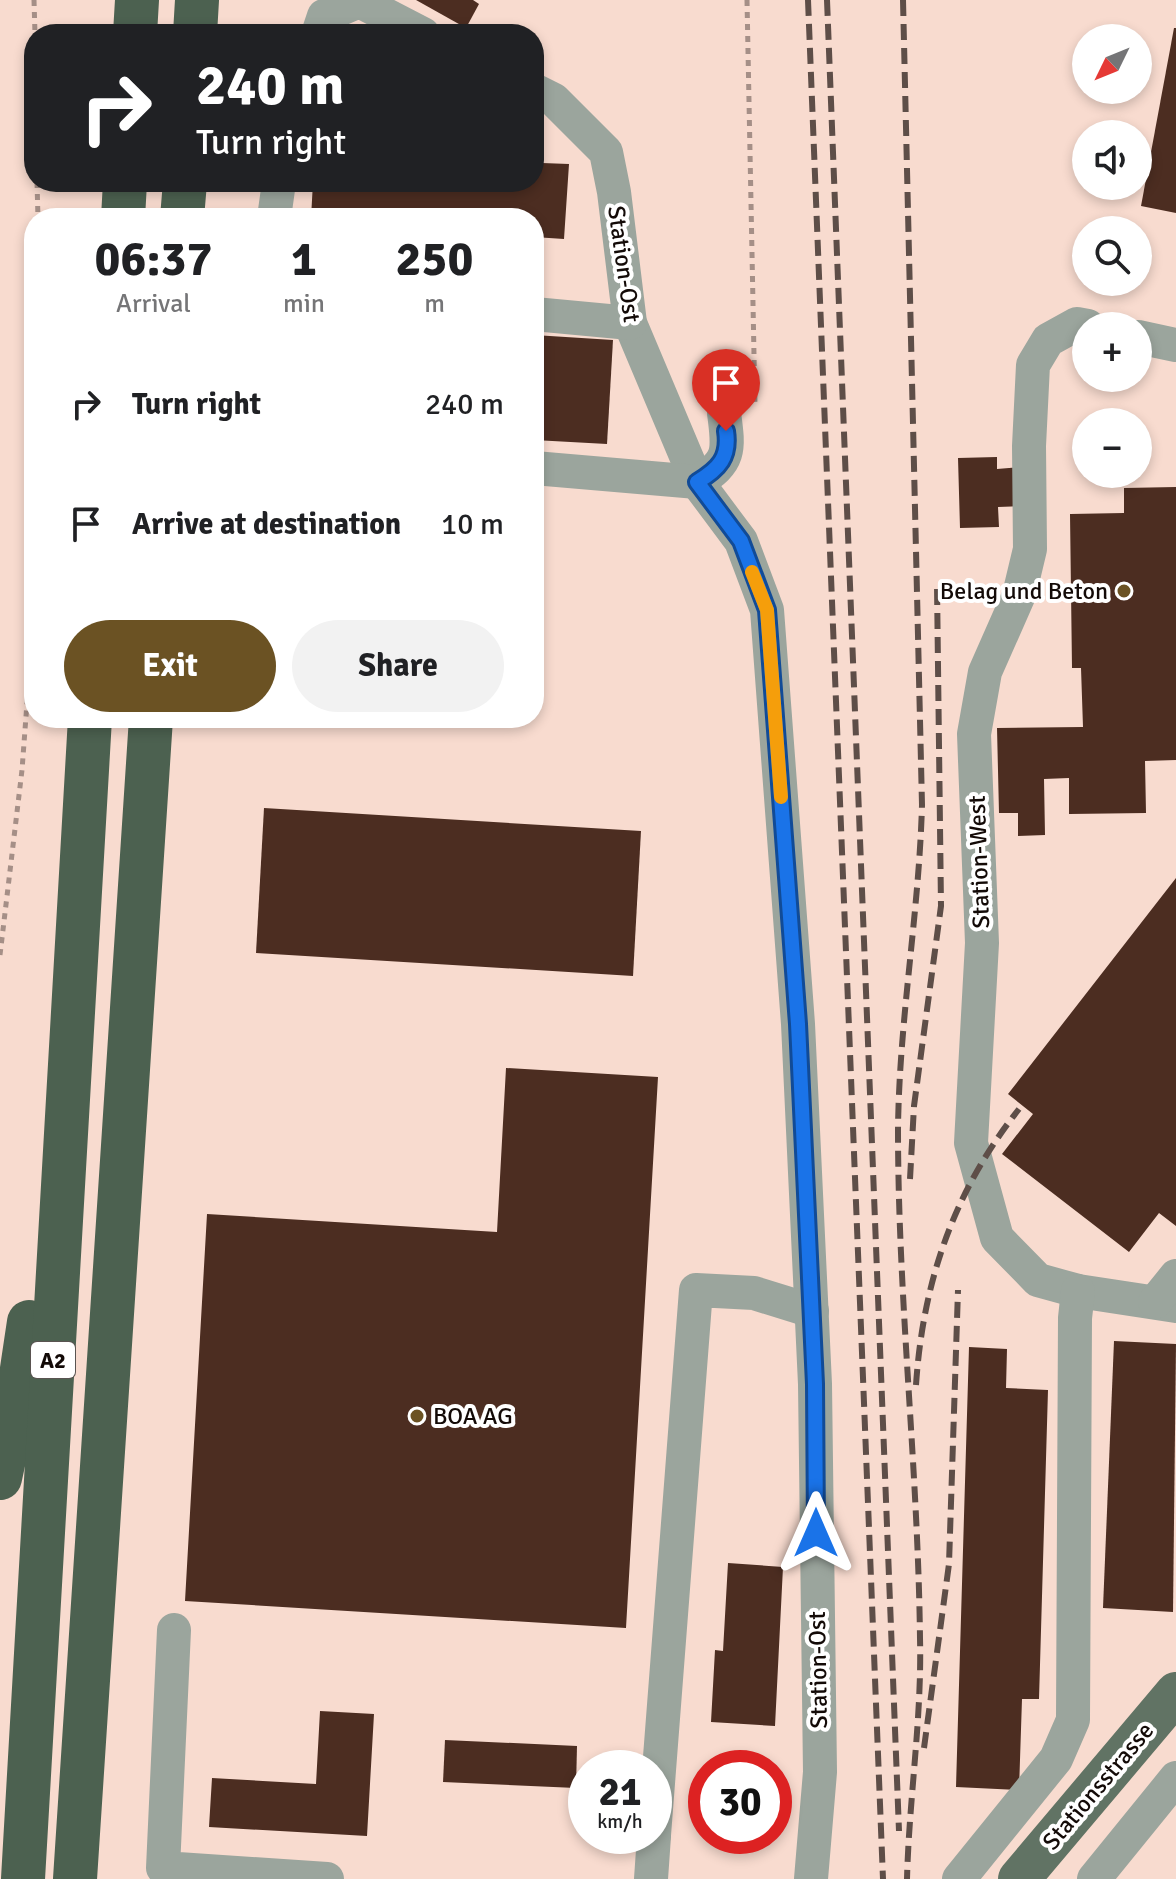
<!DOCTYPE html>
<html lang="en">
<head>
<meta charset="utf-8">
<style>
  :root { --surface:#fff; --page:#f2f2f2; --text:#202124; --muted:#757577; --accent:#6b5223 }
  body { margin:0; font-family:Signika,sans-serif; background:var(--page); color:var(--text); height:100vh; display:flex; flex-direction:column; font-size:30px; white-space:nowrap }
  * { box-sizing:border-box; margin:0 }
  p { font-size:26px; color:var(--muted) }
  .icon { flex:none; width:44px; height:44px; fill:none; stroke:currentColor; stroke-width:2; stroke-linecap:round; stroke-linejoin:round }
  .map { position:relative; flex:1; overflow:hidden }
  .details { position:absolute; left:24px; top:208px; width:520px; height:520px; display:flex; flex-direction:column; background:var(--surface); border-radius:32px; box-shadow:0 4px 12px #0003 }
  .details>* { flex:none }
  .banner { position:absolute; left:24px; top:24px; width:520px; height:168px; border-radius:32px; box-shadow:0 4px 12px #0003; background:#202124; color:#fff; overflow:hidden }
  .needle { width:52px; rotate:227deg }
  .fabs { position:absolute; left:1072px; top:24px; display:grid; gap:16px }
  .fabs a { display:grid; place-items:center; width:80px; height:80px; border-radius:50%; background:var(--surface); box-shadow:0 4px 12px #0003; font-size:40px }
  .speed { position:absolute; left:568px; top:1750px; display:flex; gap:16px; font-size:40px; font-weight:700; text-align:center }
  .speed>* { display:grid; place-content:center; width:104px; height:104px; border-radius:50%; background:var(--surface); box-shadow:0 4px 12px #0003; line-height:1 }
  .speed small { font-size:20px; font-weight:400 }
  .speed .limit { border:12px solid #d22; background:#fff; color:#111 }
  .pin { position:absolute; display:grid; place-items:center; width:68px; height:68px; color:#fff; margin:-82px -34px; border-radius:50% 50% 50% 0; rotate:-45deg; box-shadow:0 0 8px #0007 }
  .pin .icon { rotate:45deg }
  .me { position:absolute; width:88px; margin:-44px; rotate:0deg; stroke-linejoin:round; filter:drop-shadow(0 0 6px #0008) }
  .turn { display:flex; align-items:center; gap:28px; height:168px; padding:0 40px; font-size:36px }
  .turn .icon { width:104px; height:104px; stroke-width:2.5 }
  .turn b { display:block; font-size:56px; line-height:68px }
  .eta { display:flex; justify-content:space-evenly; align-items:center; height:136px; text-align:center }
  .eta b { font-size:48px; font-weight:700; line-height:56px }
  .primary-button { display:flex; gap:16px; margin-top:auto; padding:16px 40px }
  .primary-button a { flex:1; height:92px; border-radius:48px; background:var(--accent); color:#fff; font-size:32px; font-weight:700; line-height:92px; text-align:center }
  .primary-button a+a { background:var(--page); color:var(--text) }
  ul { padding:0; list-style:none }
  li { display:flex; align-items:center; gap:24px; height:120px; padding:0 40px }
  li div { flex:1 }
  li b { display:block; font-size:30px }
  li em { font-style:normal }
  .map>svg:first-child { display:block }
  .building { fill:#4c2d21 }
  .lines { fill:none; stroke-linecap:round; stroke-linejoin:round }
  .path { stroke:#a58f87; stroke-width:5; stroke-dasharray:6 6; stroke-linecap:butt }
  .minor { stroke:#9ba59d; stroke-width:34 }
  .major { stroke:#617364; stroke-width:42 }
  .highway { stroke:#4c6150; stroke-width:44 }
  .rail { stroke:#5e4e48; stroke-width:6; stroke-dasharray:16 8; stroke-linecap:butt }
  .route-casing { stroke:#114b97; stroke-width:20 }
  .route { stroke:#1a73e8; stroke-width:14 }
  .slow { stroke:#f59e0b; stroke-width:14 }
  .poi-dot { fill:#6b5223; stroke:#fff; stroke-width:3 }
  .labels { text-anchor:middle; stroke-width:8; stroke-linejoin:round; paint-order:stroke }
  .shield { fill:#fff; stroke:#5a5451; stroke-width:2 }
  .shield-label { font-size:22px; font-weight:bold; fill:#130a07 }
  .street-label { font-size:24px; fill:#130a07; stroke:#fff }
  .poi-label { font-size:24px; fill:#130a07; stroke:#fff; text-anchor:end }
</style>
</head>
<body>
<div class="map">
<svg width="1176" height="1879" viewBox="0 0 1176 1879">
  <rect width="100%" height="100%" fill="#f8dbcf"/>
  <g class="building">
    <path d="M416 0H473L479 4 466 28Z"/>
    <path d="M1174 28H1176V213L1141 206Z"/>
    <path d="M534 144 543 145 542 163 569 164 564 239 534 237V218H311L313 182H534Z"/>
    <path d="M534 335 613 340 607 444 534 440Z"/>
    <path d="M997 457V469L1021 467 1022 506 998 507 999 527 960 528 958 458Z"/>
    <path d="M1176 487V760L1145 761 1146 813 1069 814V778L1044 779 1045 835 1018 836V813H999L997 728 1083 727 1081 668H1072L1070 514 1124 513V488Z"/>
    <path d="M264 808 641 831 633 976 256 953Z"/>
    <path d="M1176 878V1226L1159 1213 1129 1252 1002 1154 1033 1114 1008 1094Z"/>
    <path d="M506 1068 658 1077 626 1628 185 1601 207 1214 497 1232Z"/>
    <path d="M1114 1341 1176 1344 1173 1612 1103 1608Z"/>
    <path d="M969 1347 1007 1349 1006 1388 1048 1390 1039 1699H1022L1019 1790 956 1787Z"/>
    <path d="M728 1563 783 1567 775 1726 711 1722 715 1650 723 1651Z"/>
    <path d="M320 1711 374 1714 367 1836 209 1827 212 1778 316 1784Z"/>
    <path d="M445 1740 577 1746 576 1788 443 1782Z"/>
  </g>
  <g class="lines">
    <g class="path">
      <path d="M34 0 35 34"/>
      <path d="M747 0 755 405"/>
      <path d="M37 182 38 218"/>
      <path d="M0 955 22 770 34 609"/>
    </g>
    <g class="minor">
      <path d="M318 34 324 16 359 1 423 34"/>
      <path d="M534 90 554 100 606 152 614 192 630 323 697 482 741 541 767 610 798 1024 815 1384 820 1772 811 1879"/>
      <path d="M274 218 279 182"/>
      <path d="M534 314 630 323"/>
      <path d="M1088 326 1077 324 1048 340 1033 365 1029 446 1030 549 1019 595 985 672 974 734 982 943 971 1143 997 1238 1038 1280 1078 1291 1176 1306"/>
      <path d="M1138 337 1176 345"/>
      <path d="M534 468 697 482C731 462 729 450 724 413"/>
      <path d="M1155 1302 1176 1276"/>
      <path d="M174 1630 163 1868 327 1879"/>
      <path d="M654 1835 696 1290 754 1293 812 1311"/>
      <path d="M651 1879 654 1836"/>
      <path d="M959 1879 1056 1759 1073 1720 1075 1318 1078 1291"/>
      <path d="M1094 1879 1176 1778"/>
    </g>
    <path class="major" d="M1019 1879 1176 1693"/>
    <g class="highway">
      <path d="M135 34 137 0"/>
      <path d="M195 34 197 0"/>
      <path d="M123 218 125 182"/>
      <path d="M182 218 185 182"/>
      <path d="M0 1478 19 1389 29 1322"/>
      <path d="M23 1879 90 718"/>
      <path d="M75 1879 151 718"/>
    </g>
    <g class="rail">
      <path d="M808 0 883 1879"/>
      <path d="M827 0 899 1831"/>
      <path d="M903 0 922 805C919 914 899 1021 898 1130 898 1299 918 1468 920 1638 922 1718 909 1799 907 1879"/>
      <path d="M910 1179 914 1106 941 906 937 585"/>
      <path d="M916 1385C923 1281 954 1191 1019 1109"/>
      <path d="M924 1748 949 1564 958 1290"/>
    </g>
  </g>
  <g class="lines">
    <g class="route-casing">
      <path id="route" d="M726 431C730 457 719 469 697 482L741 541 767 610 798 1024 815 1384 816 1533"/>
    </g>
    <use href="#route" class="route"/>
    <path class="slow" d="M752 572 767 610 781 797"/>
  </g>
  <g class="poi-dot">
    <circle cx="1124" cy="591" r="8"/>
    <circle cx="417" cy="1416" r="8"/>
  </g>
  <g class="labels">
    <rect class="shield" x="31" y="1342" width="44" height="36" rx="6"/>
    <g class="shield-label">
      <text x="53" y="1368">A2</text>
    </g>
    <g class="street-label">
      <text transform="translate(624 264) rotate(82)" y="8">Station-Ost</text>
      <text transform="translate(979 862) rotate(-92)" y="8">Station-West</text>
      <text transform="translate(818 1670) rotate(-91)" y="8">Station-Ost</text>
      <text transform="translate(1098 1786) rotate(-50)" y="8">Stationsstrasse</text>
    </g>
    <g class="poi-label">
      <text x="1108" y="599">Belag und Beton</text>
      <text x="433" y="1424" text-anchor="start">BOA AG</text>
    </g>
  </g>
</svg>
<div class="fabs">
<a><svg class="needle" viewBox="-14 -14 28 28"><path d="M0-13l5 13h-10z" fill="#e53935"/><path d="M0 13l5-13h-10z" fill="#757577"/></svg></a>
<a><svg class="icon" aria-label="sound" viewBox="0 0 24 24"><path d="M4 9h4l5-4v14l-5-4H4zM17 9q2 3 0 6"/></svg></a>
<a><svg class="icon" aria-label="search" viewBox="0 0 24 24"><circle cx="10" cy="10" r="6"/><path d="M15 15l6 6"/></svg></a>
<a>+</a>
<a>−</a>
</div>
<div class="speed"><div>21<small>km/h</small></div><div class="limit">30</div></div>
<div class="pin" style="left:726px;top:431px;background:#d93025"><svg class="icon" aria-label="arrive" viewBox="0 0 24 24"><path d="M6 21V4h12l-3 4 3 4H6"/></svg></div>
<svg class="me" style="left:816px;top:1533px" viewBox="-20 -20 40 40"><path d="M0-17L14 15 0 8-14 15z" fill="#1a73e8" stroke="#fff" stroke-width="4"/></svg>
<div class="banner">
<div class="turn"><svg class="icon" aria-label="right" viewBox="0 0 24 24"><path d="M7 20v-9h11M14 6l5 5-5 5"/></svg><div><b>240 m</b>Turn right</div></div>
</div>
<section class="details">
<div class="eta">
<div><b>06:37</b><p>Arrival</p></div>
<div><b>1</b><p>min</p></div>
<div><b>250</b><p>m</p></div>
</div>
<ul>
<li><svg class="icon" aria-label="right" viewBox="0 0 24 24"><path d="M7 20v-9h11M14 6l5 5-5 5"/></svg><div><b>Turn right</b></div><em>240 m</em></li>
<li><svg class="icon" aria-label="arrive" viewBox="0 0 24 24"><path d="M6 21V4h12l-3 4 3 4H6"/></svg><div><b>Arrive at destination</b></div><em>10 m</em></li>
</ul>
<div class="primary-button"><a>Exit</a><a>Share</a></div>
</section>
</div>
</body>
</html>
